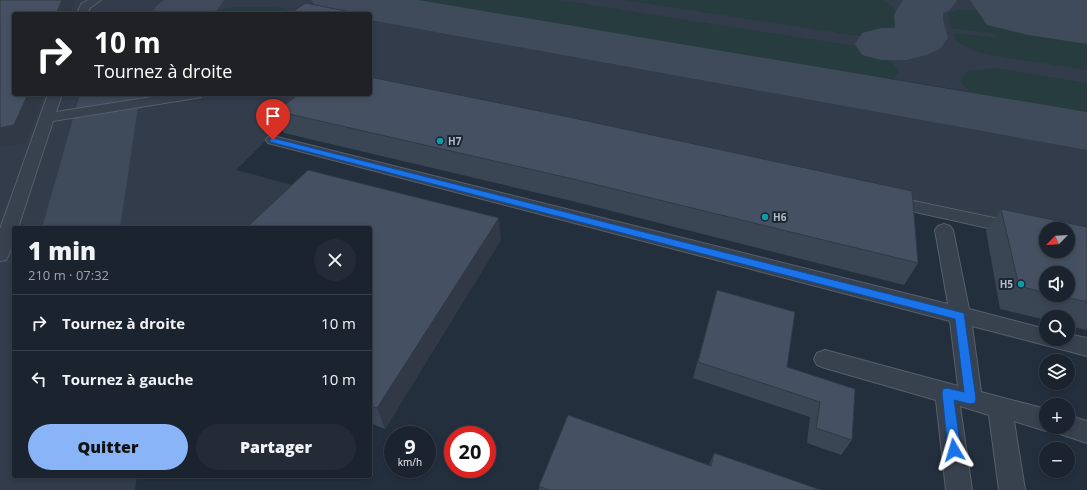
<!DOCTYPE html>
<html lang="fr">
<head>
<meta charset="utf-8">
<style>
  :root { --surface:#1b232e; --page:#242b36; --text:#f1f3f6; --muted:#a0a4aa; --line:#39404a; --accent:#8ab4f8 }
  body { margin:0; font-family:"Open Sans",sans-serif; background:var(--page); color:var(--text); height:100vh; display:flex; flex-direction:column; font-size:15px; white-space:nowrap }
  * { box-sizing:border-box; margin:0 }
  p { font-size:13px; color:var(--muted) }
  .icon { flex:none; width:22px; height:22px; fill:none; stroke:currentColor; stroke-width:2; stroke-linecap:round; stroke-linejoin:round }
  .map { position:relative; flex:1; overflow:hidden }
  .panel { position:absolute; left:12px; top:226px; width:360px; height:252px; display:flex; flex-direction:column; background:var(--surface); border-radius:4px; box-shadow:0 2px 6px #0003,0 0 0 1px var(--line) }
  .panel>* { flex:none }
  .hud { position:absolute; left:12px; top:12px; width:360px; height:84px; border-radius:4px; box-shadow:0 2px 6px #0003,0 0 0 1px var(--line); background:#202124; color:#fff; overflow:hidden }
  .needle { width:26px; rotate:246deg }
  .fabs { position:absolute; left:1039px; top:222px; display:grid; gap:8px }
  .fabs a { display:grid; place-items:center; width:36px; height:36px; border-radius:50%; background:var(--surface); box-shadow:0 2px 6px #0003,0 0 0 1px var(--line); font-size:20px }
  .speed { position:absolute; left:384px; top:426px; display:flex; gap:8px; font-size:20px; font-weight:700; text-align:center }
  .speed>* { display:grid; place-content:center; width:52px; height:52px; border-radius:50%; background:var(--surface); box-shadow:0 2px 6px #0003,0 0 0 1px var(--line); line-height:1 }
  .speed small { font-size:10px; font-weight:400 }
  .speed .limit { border:6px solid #d22; background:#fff; color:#111 }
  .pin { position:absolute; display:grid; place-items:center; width:34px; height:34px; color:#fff; margin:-41px -17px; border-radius:50% 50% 50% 0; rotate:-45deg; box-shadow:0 0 4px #0007 }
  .pin .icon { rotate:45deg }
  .me { position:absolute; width:44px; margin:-22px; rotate:353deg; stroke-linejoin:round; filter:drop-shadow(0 0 3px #0008) }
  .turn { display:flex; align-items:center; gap:14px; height:84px; padding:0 16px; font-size:18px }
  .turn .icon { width:52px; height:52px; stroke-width:2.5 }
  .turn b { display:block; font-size:28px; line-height:34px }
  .round { display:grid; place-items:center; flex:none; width:42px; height:42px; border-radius:21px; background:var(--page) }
  .headline { display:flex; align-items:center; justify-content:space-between; height:68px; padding:0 16px }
  h1 { font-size:24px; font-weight:800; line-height:30px }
  .action { display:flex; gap:8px; margin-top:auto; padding:8px 16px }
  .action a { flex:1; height:46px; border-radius:24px; background:var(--accent); color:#111; font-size:16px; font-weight:800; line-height:46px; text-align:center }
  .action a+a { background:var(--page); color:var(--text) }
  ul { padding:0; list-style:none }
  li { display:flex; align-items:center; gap:12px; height:56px; padding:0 16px; border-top:1px solid var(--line) }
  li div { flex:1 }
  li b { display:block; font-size:15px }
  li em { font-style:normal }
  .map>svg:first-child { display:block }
  .airport { fill:#323c4b }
  .green { fill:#263c3f }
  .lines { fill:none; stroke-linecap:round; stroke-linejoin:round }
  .taxiway { fill:#3f4a5a; fill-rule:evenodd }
  .runway { fill:#3f4a5a; fill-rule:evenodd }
  .lane-casing { stroke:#565f6c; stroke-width:2 }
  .lane { fill:#38414e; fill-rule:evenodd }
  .wall { fill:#3b4654; fill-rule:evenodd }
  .shaded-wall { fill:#303945 }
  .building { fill:#455162; stroke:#303945; fill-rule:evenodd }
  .route { fill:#1a73e8; stroke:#114b97 }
  .culture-dot { fill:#0f9aa8; stroke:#1d2633; stroke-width:1.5 }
  .labels { text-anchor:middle; stroke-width:4; stroke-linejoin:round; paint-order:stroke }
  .poi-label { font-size:10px; font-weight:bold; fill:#b4bcc9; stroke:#1d2633; text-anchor:start }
</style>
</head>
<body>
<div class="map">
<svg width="1087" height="490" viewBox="0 0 1087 490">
  <rect width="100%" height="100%" fill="#242f3e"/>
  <g class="airport">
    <path d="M0 0H382L374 7 1087 130V237L1068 229H1049L370 86V14H14V94H313L236 170 315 191 278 228H14V476H137L135 490H0Z"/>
    <path d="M404 0H1087V111L850 72Z"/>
  </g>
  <g class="green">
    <path d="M360 0H559L861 47C875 52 890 58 899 71 889 87 874 84 857 84Z"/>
    <path d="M625 0H883L894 8 897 31 884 35 859 36Z"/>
    <path d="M235 7H262L285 8 275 14H201Z"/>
    <path d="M961 10H975L1087 25V70L996 56 975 51 957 42 953 33 997 38 995 34 951 28 948 13Z"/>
    <path d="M995 68 1087 83V121L1003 107 975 96 960 82 967 71Z"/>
  </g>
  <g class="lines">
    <g class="taxiway">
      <path d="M165 0H224L217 10 210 14H151L158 4Z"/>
      <path d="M311 0H418L1087 112V150L370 20V14H334L318 10Z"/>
      <path d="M903 0H957L950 10 943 13V20L948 38 940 49 926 55 907 60H881L862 55 855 44 862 33 881 28H895L894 15Z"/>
      <path d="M80 94H140L120 228H42Z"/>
    </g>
    <path class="runway" d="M970 0H1087V44L1028 35 987 25Z"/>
    <g class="lane-casing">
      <g id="lane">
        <path d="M88 0H101L90 8 87 14H77L81 4Z"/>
        <path d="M48 94H62L56 112 171 94H203L201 97 196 98 53 121 18 228H14C14 239 12 250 6 260L0 261V229Z"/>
        <path d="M273 136 948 304 935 230 938 226 944 224 950 226 953 230 969 309 1046 329V339H1068V334L1087 338V356L972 326 981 392 1046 409V427H1054L1046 431 1014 421 1025 490H999L989 415 960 406 972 490H946L936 400 825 368 817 365 814 359 817 353 825 350 958 386 950 321 268 143 266 140 268 137Z"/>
        <path d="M890 196 1046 229V241L884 205 882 201 884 197Z"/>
        <path d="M1068 415 1087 421V443L1060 434 1057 427H1068Z"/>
      </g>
    </g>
    <use href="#lane" class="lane"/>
  </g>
  <g class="wall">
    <path d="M276 111 912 191 918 263 904 285 572 201 284 133Z"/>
    <path d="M1001 209 1087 227V330L1068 326V317H1046V320L1000 309 986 231ZM1046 273 1068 295H1046Z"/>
    <path d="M370 228 501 240 385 429 370 423Z"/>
    <path d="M717 290 787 367 855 389 852 440 841 455 807 443 810 417 693 378Z"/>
    <path d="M714 453 821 490H539V486L709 465Z"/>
  </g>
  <g class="shaded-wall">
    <path d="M62 0H75L70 14H56Z"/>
    <path d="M28 94H45L26 142 0 147V128Z"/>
    <path d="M499 218 501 240 385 429 377 408Z"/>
  </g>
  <g class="building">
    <path d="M0 0H62L56 14H14V94H28L14 125 0 128Z"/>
    <path d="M306 3 360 14H289Z"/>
    <path d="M370 77 564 116 912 191 918 263 573 179 276 111 299 94H370Z"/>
    <path d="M308 170 499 218 377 408 370 406V228H246Z"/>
    <path d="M1001 209 1087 227V302L1056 295H1068V273H1046V293L1019 286ZM1046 229H1068V251H1046Z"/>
    <path d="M717 290 795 312 787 367 855 389 852 440 816 428 820 402 698 362Z"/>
    <path d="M568 415 711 466 714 453 821 490H549L539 486Z"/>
  </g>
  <path class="route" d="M273 138 964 313 976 399 975 403 970 404 954 400 961 450 959 455 954 456 950 455 948 450 942 393 943 389 947 388 964 392 955 319 270 142V139Z"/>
  <g class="culture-dot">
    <circle cx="440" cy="141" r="4"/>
    <circle cx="765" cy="217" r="4"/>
    <circle cx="1021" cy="284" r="4"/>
  </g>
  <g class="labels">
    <g class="poi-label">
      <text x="448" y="145">H7</text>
      <text x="773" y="221">H6</text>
      <text x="1013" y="288" text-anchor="end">H5</text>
    </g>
  </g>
</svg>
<div class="fabs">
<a><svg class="needle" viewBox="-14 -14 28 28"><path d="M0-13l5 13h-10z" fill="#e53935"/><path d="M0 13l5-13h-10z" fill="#a0a4aa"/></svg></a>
<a><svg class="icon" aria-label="sound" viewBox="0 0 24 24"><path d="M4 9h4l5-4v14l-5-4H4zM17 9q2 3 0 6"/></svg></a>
<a><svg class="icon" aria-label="search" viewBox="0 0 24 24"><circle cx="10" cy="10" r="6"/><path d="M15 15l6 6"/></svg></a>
<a><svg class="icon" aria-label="layers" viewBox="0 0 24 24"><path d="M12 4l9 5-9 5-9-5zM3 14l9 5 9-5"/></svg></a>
<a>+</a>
<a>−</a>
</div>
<div class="speed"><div>9<small>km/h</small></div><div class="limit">20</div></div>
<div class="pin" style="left:273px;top:140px;background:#d93025"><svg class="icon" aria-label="arrive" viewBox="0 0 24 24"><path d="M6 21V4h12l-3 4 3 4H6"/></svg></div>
<svg class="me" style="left:954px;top:450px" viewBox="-20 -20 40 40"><path d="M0-17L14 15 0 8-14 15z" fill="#1a73e8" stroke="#fff" stroke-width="4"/></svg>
<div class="hud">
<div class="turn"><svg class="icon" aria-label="right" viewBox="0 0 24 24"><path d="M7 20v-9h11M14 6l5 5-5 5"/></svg><div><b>10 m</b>Tournez à droite</div></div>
</div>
<section class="panel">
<div class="headline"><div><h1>1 min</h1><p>210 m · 07:32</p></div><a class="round"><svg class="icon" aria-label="close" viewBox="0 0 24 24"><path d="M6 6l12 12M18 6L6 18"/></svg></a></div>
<ul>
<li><svg class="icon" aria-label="right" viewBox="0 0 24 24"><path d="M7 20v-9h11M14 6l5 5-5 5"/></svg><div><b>Tournez à droite</b></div><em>10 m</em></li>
<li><svg class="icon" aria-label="left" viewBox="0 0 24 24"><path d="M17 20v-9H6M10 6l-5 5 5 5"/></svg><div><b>Tournez à gauche</b></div><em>10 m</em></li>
</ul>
<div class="action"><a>Quitter</a><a>Partager</a></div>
</section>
</div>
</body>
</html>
